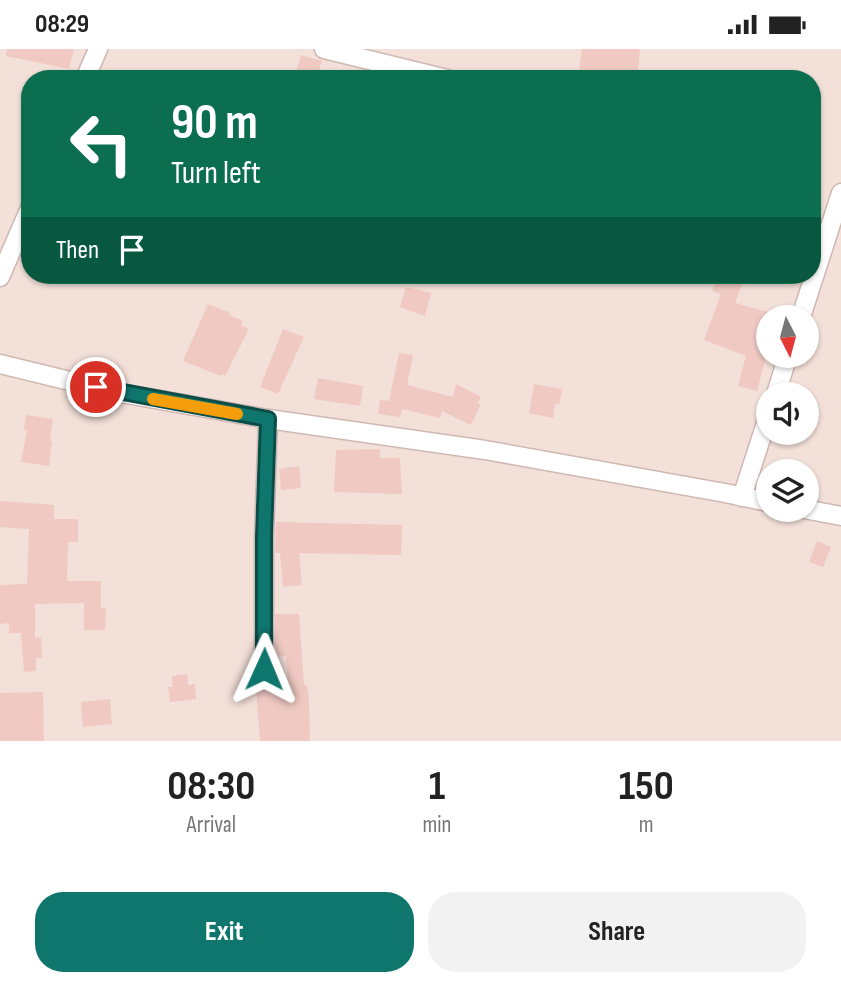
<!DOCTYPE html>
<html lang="en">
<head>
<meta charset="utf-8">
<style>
  :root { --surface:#fff; --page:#f2f2f2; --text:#222; --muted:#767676; --accent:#0f766e }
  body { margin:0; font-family:"Sofia Sans Condensed",sans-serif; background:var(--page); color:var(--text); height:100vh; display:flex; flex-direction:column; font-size:26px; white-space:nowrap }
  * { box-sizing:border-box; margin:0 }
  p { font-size:23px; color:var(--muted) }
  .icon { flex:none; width:38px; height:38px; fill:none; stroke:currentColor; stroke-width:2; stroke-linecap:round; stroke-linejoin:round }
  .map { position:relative; height:692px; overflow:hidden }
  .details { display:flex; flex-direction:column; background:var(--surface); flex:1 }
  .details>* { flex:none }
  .guide { position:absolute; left:21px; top:21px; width:800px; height:214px; border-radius:28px; box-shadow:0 2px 5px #0004; background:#0b6e4f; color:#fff; overflow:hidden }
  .needle { width:46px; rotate:174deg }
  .controls { position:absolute; left:756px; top:256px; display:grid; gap:14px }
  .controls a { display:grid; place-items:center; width:63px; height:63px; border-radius:50%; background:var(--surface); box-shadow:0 2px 5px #0004; font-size:35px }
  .pin { position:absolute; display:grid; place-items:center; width:60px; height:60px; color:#fff; margin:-30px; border:4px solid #fff; border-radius:50%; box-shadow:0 2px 7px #0007 }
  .me { position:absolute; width:77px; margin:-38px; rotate:1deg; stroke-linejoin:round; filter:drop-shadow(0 0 5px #0008) }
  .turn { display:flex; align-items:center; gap:24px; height:147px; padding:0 35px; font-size:32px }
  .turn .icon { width:91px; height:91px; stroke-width:2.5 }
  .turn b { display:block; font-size:49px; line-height:60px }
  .then { display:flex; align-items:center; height:66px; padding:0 35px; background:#0003; gap:14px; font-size:26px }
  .eta { display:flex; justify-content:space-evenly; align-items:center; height:119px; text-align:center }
  .eta b { font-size:42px; font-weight:700; line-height:49px }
  .action { display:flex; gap:14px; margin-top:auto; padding:14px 35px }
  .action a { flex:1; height:80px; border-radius:28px; background:var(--accent); color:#fff; font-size:28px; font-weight:700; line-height:80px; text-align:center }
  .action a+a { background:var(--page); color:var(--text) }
  .status { display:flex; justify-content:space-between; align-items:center; height:49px; padding:0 35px; background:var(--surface); direction:ltr }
  .status svg { height:19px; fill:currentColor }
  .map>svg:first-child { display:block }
  .residential { fill:#f3e0d8; fill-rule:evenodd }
  .building { fill:#efc9c2 }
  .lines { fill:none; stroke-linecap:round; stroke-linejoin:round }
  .street-casing { stroke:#cfb8b2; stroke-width:21 }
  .street { stroke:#fff; stroke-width:18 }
  .route-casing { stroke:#0a4d48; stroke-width:18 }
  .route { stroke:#0f766e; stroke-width:12 }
  .slow { stroke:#f59e0b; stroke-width:12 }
</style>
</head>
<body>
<div class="status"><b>08:29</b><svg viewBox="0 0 49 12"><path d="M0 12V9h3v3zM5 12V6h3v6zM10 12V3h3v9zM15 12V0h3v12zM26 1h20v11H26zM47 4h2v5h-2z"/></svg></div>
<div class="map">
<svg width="841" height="692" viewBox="0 0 841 692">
  <rect width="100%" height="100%" fill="#fbf0e9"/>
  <path class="residential" d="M0 0H841V692H0ZM30 30H812V226H30ZM768 268H807V306H768ZM768 345H807V383H768ZM768 422H807V460H768Z"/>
  <g class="building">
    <path d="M7 0H74L69 20 6 7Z"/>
    <path d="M582 0H640L637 30H578Z"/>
    <path d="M301 6 322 12 316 30H294Z"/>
    <path d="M718 226H745L735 254 768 263V300L757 342 738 337 746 307 704 291 721 245 712 242Z"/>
    <path d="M406 238 431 244 425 267 400 258Z"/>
    <path d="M208 255 230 264 229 266 243 272 241 276 249 280 225 327 222 325 221 327 183 312Z"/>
    <path d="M283 280 304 288 278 345 260 338Z"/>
    <path d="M399 304 413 306 407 336 453 348 456 335 481 348 478 354 481 355 471 376 442 362 440 369 402 360 400 368 378 365 380 351 389 352Z"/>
    <path d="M318 329 363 337 360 357 314 350Z"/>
    <path d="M534 335 562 340 559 356 555 355 553 369 529 364Z"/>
    <path d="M26 366 53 370 50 392 52 393 49 417 21 413 27 381H24Z"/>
    <path d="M380 400V409H400L402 445 334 443 336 401Z"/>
    <path d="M299 417 301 439 281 441 279 420Z"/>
    <path d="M0 452 54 456V470H78V493H68L67 532H101V559H106L105 581H84V554L35 555V589L41 588 42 609H36V622L24 623 21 584H9V574L0 575V536L27 535 29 480 0 478Z"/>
    <path d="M276 473 402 476 401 506 299 504 302 536 283 538 280 504H275Z"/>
    <path d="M817 492 831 498 823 518 809 513Z"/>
    <path d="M275 565H299L304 636H307L309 651 310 692H260L256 638 288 635 286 607 275 608Z"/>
    <path d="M187 625 188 636 195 635 196 650 170 653 168 638H173L172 627Z"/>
    <path d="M43 643 44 692H0V644Z"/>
    <path d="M110 650 112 675 83 678 81 653Z"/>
  </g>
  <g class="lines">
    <g class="street-casing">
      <g id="street">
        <path d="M324 0 447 30"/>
        <path d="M85 30 98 0"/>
        <path d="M0 228 30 159"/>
        <path d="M801 268 841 144"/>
        <path d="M0 315 115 343 268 370 485 401 725 444 768 453"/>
        <path d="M776 345 788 306"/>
        <path d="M742 448 768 368"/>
        <path d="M804 460 841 467"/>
        <path d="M264 620V487L268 370"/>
      </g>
    </g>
    <use href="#street" class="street"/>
  </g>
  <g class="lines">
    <g class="route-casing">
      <path id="route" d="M96 338 268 370 264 487V620"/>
    </g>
    <use href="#route" class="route"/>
    <path class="slow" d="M153 350 237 365"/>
  </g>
</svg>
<div class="controls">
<a><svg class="needle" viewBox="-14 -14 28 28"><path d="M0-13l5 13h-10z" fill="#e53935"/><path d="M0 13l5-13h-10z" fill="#767676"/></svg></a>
<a><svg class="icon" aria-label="sound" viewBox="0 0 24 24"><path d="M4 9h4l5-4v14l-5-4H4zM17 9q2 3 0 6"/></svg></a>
<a><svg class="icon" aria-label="layers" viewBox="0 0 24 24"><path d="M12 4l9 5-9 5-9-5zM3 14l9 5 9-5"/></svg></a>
</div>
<div class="pin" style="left:96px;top:338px;background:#d93025"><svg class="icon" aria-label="arrive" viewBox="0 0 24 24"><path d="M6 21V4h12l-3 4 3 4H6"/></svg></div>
<svg class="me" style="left:264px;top:620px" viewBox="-20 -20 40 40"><path d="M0-17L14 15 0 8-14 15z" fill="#0f766e" stroke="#fff" stroke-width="4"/></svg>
<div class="guide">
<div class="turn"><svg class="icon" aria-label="left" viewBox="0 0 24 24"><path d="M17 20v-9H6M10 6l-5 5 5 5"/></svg><div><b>90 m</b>Turn left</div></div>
<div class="then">Then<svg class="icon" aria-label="arrive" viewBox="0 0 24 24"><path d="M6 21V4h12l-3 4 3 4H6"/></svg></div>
</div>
</div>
<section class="details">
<div class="eta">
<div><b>08:30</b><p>Arrival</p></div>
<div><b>1</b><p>min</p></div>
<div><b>150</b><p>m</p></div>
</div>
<div class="action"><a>Exit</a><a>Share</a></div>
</section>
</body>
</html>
